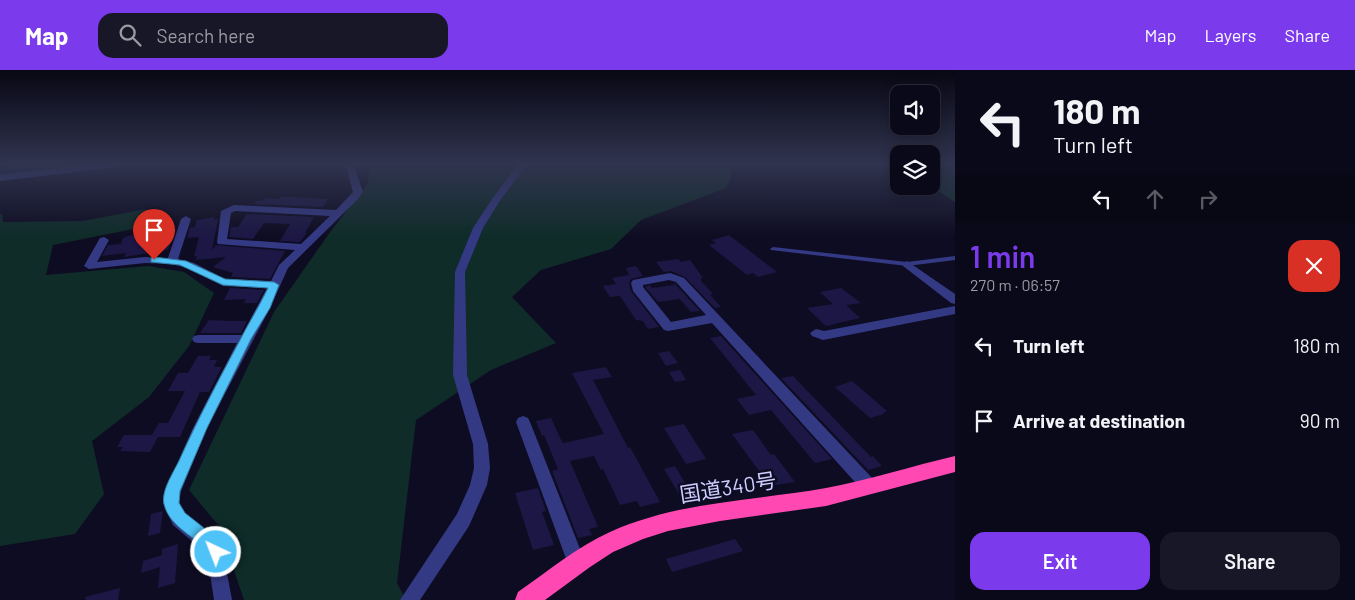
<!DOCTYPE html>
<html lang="en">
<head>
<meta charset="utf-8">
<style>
  :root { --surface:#0a091a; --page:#181727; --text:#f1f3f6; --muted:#999aa2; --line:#2a2a39; --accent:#7c3aed }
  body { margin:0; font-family:Barlow,"Noto Sans JP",sans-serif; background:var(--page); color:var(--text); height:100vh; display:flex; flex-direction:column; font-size:19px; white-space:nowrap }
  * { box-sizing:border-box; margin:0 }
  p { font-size:16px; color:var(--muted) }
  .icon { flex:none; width:28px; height:28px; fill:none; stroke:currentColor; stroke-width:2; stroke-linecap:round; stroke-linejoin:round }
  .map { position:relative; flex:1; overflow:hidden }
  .panel { display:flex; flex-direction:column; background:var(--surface); width:400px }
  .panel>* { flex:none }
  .guide { background:#0a091a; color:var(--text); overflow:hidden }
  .controls { position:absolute; left:890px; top:15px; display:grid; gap:10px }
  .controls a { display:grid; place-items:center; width:50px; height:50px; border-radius:10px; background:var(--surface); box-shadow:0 2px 12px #0003,0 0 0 1px var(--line); font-size:25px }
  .pin { position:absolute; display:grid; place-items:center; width:42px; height:42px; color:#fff; margin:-51px -21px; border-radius:50% 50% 50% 0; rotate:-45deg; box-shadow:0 0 5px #0007 }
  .pin .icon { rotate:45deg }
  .me { position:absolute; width:55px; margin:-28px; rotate:317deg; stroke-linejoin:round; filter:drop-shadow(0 0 4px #0008) }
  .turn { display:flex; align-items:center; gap:18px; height:105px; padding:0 15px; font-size:22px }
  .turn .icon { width:65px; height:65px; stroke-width:2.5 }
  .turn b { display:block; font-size:35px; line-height:42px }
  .lanes { display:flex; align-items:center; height:48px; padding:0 15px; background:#0003; justify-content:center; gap:25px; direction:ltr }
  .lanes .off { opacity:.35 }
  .round { display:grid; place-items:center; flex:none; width:52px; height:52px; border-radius:15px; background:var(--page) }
  .head { display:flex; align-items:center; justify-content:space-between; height:85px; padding:0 15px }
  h1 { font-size:30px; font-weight:600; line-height:38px; color:var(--accent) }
  .primary-button { display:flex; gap:10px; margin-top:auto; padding:10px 15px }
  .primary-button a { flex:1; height:58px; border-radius:15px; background:var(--accent); color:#fff; font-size:20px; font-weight:600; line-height:58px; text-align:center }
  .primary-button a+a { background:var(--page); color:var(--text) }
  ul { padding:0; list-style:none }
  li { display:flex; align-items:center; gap:15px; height:75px; padding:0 15px }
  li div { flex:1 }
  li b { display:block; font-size:19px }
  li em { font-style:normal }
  header { display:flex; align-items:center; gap:30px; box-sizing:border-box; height:70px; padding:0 25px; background:var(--accent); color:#fff }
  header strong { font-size:24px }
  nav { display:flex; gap:28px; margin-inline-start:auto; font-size:18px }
  .search { width:350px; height:45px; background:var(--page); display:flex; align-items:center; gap:12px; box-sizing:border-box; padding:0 18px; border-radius:15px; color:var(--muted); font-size:19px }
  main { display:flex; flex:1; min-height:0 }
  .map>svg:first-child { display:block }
  .green { fill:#0f2c29 }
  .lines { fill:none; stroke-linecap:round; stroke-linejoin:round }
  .river { fill:#062141; fill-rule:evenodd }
  .building { fill:#1c1744 }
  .lane { fill:#343984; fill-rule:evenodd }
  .street { fill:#343984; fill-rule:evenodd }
  .highway { fill:#ff48b1; fill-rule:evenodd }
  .route { fill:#4fc3f7; stroke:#337fa1 }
  .labels { text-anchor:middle; stroke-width:5; stroke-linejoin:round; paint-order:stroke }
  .near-street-label { font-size:21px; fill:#cecdff; stroke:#0e0c22 }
</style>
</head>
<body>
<header>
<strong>Map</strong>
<div class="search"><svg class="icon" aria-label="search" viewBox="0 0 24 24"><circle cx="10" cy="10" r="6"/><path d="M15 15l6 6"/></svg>Search here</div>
<nav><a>Map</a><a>Layers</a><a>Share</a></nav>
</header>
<main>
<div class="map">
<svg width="955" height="530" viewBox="0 0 955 530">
  <rect width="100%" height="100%" fill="#0e0c22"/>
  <g class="green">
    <path d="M0 93H88L0 100Z"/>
    <path d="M378 93H731V107L726 118 641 150 611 179 541 200 512 227 556 273 491 300 416 350 397 513 406 530H244L219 456 189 420 274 242 328 165 368 113 369 99Z"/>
    <path d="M931 93H955V132L931 116Z"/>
    <path d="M146 139 143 157 53 175 46 205 148 196 184 202 214 223 189 276 149 327 92 371 104 424 75 464 0 476V144H2L3 152 82 151Z"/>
  </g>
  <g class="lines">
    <path class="river" d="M34 93H86L79 97 0 105V97Z"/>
  </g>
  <g class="building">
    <path d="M281 127H293L328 129 323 137 254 134 256 131H262L264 128 279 129Z"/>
    <path d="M247 144 314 147 305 163H307L300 172 280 171 290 154 264 153 253 169 229 167 231 157H238Z"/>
    <path d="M214 147V150L218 149 212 180 216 175 285 181 270 209 231 207 233 203 213 197 226 187 196 190 197 186 194 187 199 167 187 168 190 158 195 157 197 150Z"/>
    <path d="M176 159 168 180 124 187 126 183 102 186 108 175 121 174 123 168 128 166Z"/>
    <path d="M729 165 777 202 758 207 753 203 747 205 709 175 716 173 712 170Z"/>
    <path d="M678 189 681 192 690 190 703 208H701V211L713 224 710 225 721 237 715 238 685 207 671 201 664 202 656 192Z"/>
    <path d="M636 196 643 206 631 209 629 213 631 221 659 257 648 259 643 251 636 250 620 226 610 227 603 216 616 214 612 208 629 205 626 198Z"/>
    <path d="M673 213 675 214 700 241 691 242 680 229 658 232 645 217 650 215 652 218 674 215Z"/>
    <path d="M230 218 264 220 257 233H244L246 229 224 230Z"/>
    <path d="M841 218 861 233 846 235 860 248 826 256 807 238 833 234 820 222Z"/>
    <path d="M209 250 231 251H247L241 263H200Z"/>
    <path d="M721 266 832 389 815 393 771 340 749 345 737 329 756 325 710 268Z"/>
    <path d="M669 281 678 293 666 296 658 283Z"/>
    <path d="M198 286H211L209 290H217L214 297H222L209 322H200L180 367H158L150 382 120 381 123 377H117L124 365H152L159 353H168L185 321H168L178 303H188Z"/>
    <path d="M606 297 612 307 593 310 628 378 630 377 660 432 640 437 637 431 620 435 603 399 601 400 594 386 570 391 598 457 589 459 592 465 578 468 552 401 558 399 544 365 542 366 536 351 551 348 562 372 564 373 604 364 572 303Z"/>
    <path d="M680 300 686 310 675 312 669 302Z"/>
    <path d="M793 306 871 387 873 386 882 396 868 400 781 308Z"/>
    <path d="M852 311 887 341 883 343 884 344 870 348 835 317Z"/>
    <path d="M684 354 706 389 686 394 664 358Z"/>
    <path d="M753 360 771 385 774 384 795 412 770 416 732 364Z"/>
    <path d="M675 396 690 421 679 424 664 399Z"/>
    <path d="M538 418 546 441 542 442 554 475 533 480 515 423Z"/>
    <path d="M163 441 160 463 148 466 151 444Z"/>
    <path d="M735 469 743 481 672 502 666 489Z"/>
    <path d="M178 474 175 513 158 518 160 497 141 503 143 491 162 485V479Z"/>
    <path d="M120 518 118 530H86L85 527Z"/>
  </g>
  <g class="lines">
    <path class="lane" d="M773 177 907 192 955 186V190L907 196 771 180 770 179Z"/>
    <g class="street">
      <path d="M101 93H128L124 96 0 111V105Z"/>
      <path d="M345 93H353L363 122 357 130 288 198 270 238 207 358 181 421 179 432 185 443 218 469 222 476 232 530H214L207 484 173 455 163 433 165 421 193 358 237 273H198L194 272 192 269 194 266 198 265H242L267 218 223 216 187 198 172 194 145 193 89 199 84 196 100 168 104 167 109 170 97 192 145 187 168 188 181 149 186 146 191 149 178 189 194 193 225 209 271 211 279 195 295 180 218 174 217 172 221 141 234 135 336 140 353 122ZM235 141 330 146 301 174 227 169 231 143Z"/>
      <path d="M519 93H528L499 132 483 158 465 202 467 305 488 374 490 398 487 415 469 456 420 530H400L457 444 470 415 474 398 473 374 453 305 455 202 473 158 492 129Z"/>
      <path d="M907 191 955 224V234L951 233 903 196 902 194Z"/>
      <path d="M670 203 684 208 875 411 877 416 875 421 869 423 863 421 712 253 668 261 664 260 633 221 631 213 633 210ZM669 210 676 212 706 245 671 252 643 217V215Z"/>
      <path d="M955 236V244L823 270 812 266 810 263 816 259 824 261Z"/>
      <path d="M523 346 528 348 530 352 586 494 583 500 577 503 571 500 568 494 516 352 518 348Z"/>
    </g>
    <path class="highway" d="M955 386V402L826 436 720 451 668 461 643 469 613 482 590 497 545 530H515L518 522C548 501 577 477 610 462 679 431 753 431 826 418 869 410 912 396 955 386Z"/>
  </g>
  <linearGradient id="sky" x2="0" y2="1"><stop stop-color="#080713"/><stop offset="0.56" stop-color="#30344f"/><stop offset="1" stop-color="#30344f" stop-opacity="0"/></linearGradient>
  <rect width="955" height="167" fill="url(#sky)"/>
  <path class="route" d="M154 187 186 191 225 209 274 212 279 215 270 238 251 269 207 358 180 421 179 433 185 443 218 469 224 482 222 488 216 490 210 488C200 466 170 460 164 434 161 421 173 403 179 391 197 351 218 311 239 272 248 254 259 237 268 218L223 215 180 195 151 192V188Z"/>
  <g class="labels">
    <g class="near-street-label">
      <text transform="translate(728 418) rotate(-9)" y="7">国道340号</text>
    </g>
  </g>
</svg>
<div class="controls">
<a><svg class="icon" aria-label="sound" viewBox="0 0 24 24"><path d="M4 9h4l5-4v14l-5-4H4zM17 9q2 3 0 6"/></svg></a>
<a><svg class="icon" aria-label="layers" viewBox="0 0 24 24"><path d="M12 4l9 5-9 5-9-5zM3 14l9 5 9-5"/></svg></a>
</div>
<div class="pin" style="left:154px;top:190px;background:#d93025"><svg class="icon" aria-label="arrive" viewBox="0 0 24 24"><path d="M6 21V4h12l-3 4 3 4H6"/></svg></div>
<svg class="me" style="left:216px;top:482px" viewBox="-20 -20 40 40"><circle r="17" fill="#4fc3f7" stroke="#fff" stroke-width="3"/><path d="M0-11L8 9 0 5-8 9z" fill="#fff"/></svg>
</div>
<section class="panel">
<div class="guide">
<div class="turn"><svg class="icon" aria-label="left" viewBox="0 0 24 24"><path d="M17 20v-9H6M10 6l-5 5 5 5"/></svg><div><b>180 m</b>Turn left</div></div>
<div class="lanes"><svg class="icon" aria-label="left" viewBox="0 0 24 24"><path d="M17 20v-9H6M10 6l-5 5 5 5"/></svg><svg class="icon off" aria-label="ahead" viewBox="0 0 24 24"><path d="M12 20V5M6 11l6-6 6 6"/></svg><svg class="icon off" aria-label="right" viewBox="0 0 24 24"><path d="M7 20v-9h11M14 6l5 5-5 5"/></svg></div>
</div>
<div class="head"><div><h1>1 min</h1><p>270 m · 06:57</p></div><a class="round" style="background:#d93025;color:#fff"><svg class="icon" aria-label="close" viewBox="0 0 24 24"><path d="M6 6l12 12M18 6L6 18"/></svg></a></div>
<ul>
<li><svg class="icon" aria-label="left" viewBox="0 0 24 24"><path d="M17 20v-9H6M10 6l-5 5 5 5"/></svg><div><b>Turn left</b></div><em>180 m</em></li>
<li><svg class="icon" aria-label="arrive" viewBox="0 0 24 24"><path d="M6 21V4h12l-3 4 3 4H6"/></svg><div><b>Arrive at destination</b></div><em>90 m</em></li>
</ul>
<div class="primary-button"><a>Exit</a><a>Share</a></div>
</section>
</main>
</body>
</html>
